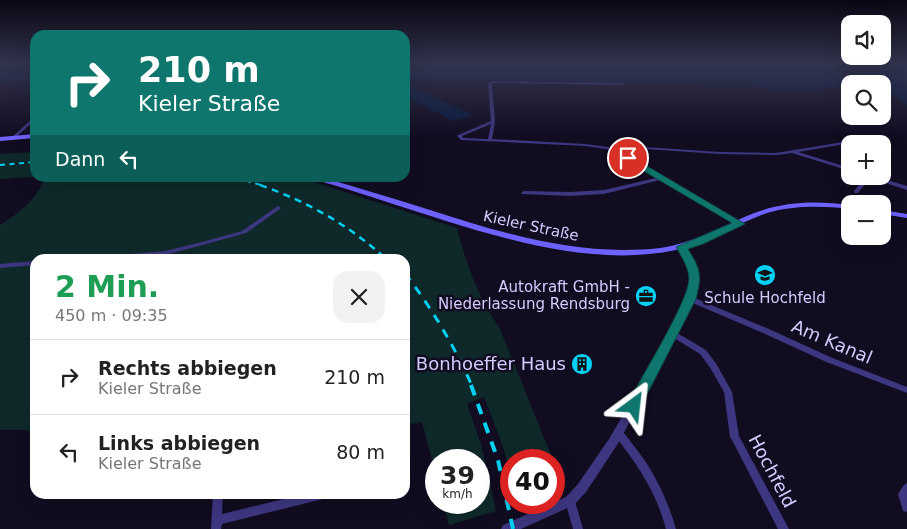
<!DOCTYPE html>
<html lang="de">
<head>
<meta charset="utf-8">
<style>
  :root { --surface:#fff; --page:#f2f2f2; --text:#222; --muted:#767676; --line:#e0e0e0 }
  body { margin:0; font-family:"DejaVu Sans",sans-serif; background:var(--page); color:var(--text); height:100vh; display:flex; flex-direction:column; font-size:19px; white-space:nowrap }
  * { box-sizing:border-box; margin:0 }
  p { font-size:16px; color:var(--muted) }
  .icon { flex:none; width:28px; height:28px; fill:none; stroke:currentColor; stroke-width:2; stroke-linecap:round; stroke-linejoin:round }
  .map { position:relative; flex:1; overflow:hidden }
  .sheet { position:absolute; left:30px; top:254px; width:380px; height:245px; display:flex; flex-direction:column; background:var(--surface); border-radius:15px; box-shadow:0 5px 20px #0002 }
  .sheet>* { flex:none }
  .guide { position:absolute; left:30px; top:30px; width:380px; height:152px; border-radius:15px; box-shadow:0 5px 20px #0002; background:#0f766e; color:#fff; overflow:hidden }
  .controls { position:absolute; left:841px; top:15px; display:grid; gap:10px }
  .controls a { display:grid; place-items:center; width:50px; height:50px; border-radius:10px; background:var(--surface); box-shadow:0 5px 20px #0002; font-size:25px }
  .speed { position:absolute; left:425px; top:449px; display:flex; gap:10px; font-size:25px; font-weight:700; text-align:center }
  .speed>* { display:grid; place-content:center; width:65px; height:65px; border-radius:50%; background:var(--surface); box-shadow:0 5px 20px #0002; line-height:1 }
  .speed small { font-size:12px; font-weight:400 }
  .speed .limit { border:8px solid #d22; background:#fff; color:#111 }
  .pin { position:absolute; display:grid; place-items:center; width:42px; height:42px; color:#fff; margin:-21px; border:2px solid #fff; border-radius:50%; box-shadow:0 1px 5px #0007 }
  .me { position:absolute; width:55px; margin:-28px; rotate:30deg; stroke-linejoin:round; filter:drop-shadow(0 0 4px #0008) }
  .turn { display:flex; align-items:center; gap:18px; height:105px; padding:0 25px; font-size:22px }
  .turn .icon { width:65px; height:65px; stroke-width:2.5 }
  .turn b { display:block; font-size:35px; line-height:42px }
  .then { display:flex; align-items:center; height:48px; padding:0 25px; background:#0003; gap:10px; font-size:19px }
  .round { display:grid; place-items:center; flex:none; width:52px; height:52px; border-radius:15px; background:var(--page) }
  .head { display:flex; align-items:center; justify-content:space-between; height:85px; padding:0 25px }
  h1 { font-size:30px; font-weight:700; line-height:38px; color:#1e9e55 }
  ul { padding:0; list-style:none }
  li { display:flex; align-items:center; gap:15px; height:75px; padding:0 25px; border-top:1px solid var(--line) }
  li div { flex:1 }
  li b { display:block; font-size:19px }
  li em { font-style:normal }
  .map>svg:first-child { display:block }
  .green { fill:#0f292a }
  .water { fill:#08193d }
  .lines { fill:none; stroke-linecap:round; stroke-linejoin:round }
  .minor { fill:#3d3680; fill-rule:evenodd }
  .tertiary { fill:#3d3680; fill-rule:evenodd }
  .secondary { fill:#6e62ff; fill-rule:evenodd }
  .rail-far3 { stroke:#00d1f6; stroke-width:2; stroke-dasharray:5 4.5; stroke-linecap:butt }
  .rail-far2 { stroke:#00d1f6; stroke-width:2.5; stroke-dasharray:7 5.5; stroke-linecap:butt }
  .rail-far1 { stroke:#00d1f6; stroke-width:3; stroke-dasharray:9 8; stroke-linecap:butt }
  .rail { stroke:#00d1f6; stroke-width:4; stroke-dasharray:11 9; stroke-linecap:butt }
  .route { fill:#0f766e; stroke:#0a4d48 }
  .labels { text-anchor:middle; stroke-width:5; stroke-linejoin:round; paint-order:stroke }
  .street-label { font-size:15px; fill:#d4cbff; stroke:#110c20 }
  .poi-label { font-size:15px; fill:#d4cbff; stroke:#110c20; text-anchor:end }
  .near-street-label { font-size:18px; fill:#d4cbff; stroke:#110c20 }
  .near-poi-label { font-size:18px; fill:#d4cbff; stroke:#110c20; text-anchor:end }
</style>
</head>
<body>
<div class="map">
<svg width="907" height="529" viewBox="0 0 907 529">
  <rect width="100%" height="100%" fill="#110c20"/>
  <g class="green">
    <path d="M35 152V177L0 179V154Z"/>
    <path d="M46 178H301L457 228C466 264 479 299 500 329L553 460H511V475L502 444 484 397 467 404 481 444 496 511 449 525 443 503 479 502V460H436V476L422 422 405 425V259H35V432L24 430H0V225C22 211 33 202 46 178Z"/>
  </g>
  <g class="water">
    <path d="M405 64H907V105L883 87 882 84C869 84 859 71 845 71L844 73 852 77V83C817 91 785 95 749 84L405 79Z"/>
    <path d="M35 68V80L0 82V70Z"/>
    <path d="M405 84 473 115 454 121 405 97Z"/>
  </g>
  <g class="lines">
    <g class="minor">
      <path d="M491 81 623 83 625 84 623 85 493 83 492 84 495 122 492 139 585 144 608 147 626 157 644 147 720 152 776 153 880 136 882 137 880 138 798 152 850 168V171L792 153 776 155 720 154 645 149 629 158 742 223 743 224 742 225 740 226 660 180 604 194 570 196 522 194 521 193 524 191 570 192 604 190 656 178 607 149 585 146 461 140 457 136 458 135 491 121 488 84ZM491 124 488 139 463 138 462 136Z"/>
      <path d="M34 117H35V120L14 139H12V137Z"/>
      <path d="M866 176H874L907 186V190L873 179 867 182 858 193H854V191L863 180 868 178Z"/>
      <path d="M278 206 281 208 280 209 246 233 210 243 165 255 118 259H90L93 257 165 251 206 241 242 231Z"/>
      <path d="M35 261V265L0 268V264Z"/>
      <path d="M688 297H692L769 329 830 357 907 387V393L824 361 763 333 688 301 687 299Z"/>
      <path d="M672 330 706 350 717 365 732 392 739 436 789 529H778L732 440 730 437 724 392 711 369 700 354 669 335 668 333 669 331Z"/>
      <path d="M618 429C625 432 629 440 634 446 654 471 667 498 676 529H666C656 492 638 465 615 436L614 433 615 430Z"/>
      <path d="M907 483V512L903 511 898 494 904 485Z"/>
      <path d="M213 494H223L222 514 304 494H328L327 497 323 499 222 524 221 529H211Z"/>
      <path d="M570 496 574 497 575 501 583 529H573L565 501 566 497Z"/>
    </g>
    <path class="tertiary" d="M678 245H684L694 261 699 279 694 299 653 380 617 445 586 492 574 505 521 529H501L503 525 566 497 578 484 609 439 647 374 686 299 691 279 686 261 677 247Z"/>
    <g class="secondary">
      <path d="M35 134V138L0 141V137Z"/>
      <path d="M316 178H324C360 188 395 199 430 210 504 234 581 257 660 248 696 243 726 223 760 211 789 201 820 201 850 205V209C823 206 794 205 767 213 736 224 708 243 676 250 582 270 476 230 387 202 372 197 356 192 340 187 332 184 322 183 316 178Z"/>
      <path d="M882 210 907 214V218L882 214Z"/>
    </g>
    <g class="rail-far3">
      <path d="M0 165 35 162"/>
      <path d="M237 178 264 186"/>
    </g>
    <path class="rail-far2" d="M260 185C308 202 349 225 386 259"/>
    <path class="rail-far1" d="M405 273C432 309 454 345 472 386"/>
    <path class="rail" d="M471 385 498 460 513 529"/>
  </g>
  <linearGradient id="sky" x2="0" y2="1"><stop stop-color="#090712"/><stop offset="0.46" stop-color="#32344e"/><stop offset="1" stop-color="#32344e" stop-opacity="0"/></linearGradient>
  <rect width="907" height="138" fill="url(#sky)"/>
  <path class="route" d="M625 156H630L745 224 703 244 688 249C701 270 702 275 696 299L639 410 634 412 629 410 626 406C639 381 689 301 689 279 689 268 681 256 676 247L732 223 625 160Z"/>
  <defs>
    <g id="school-disc" transform="scale(1.125)"><circle r="9.5" fill="#00d1f6" stroke="#110c20"/><path d="M0-5L7-2L0 1L-7-2ZM-4 1L0 2.5L4 1V4Q0 6-4 4Z" fill="#111"/></g>
    <g id="office-disc" transform="scale(1.125)"><circle r="9.5" fill="#00d1f6" stroke="#110c20"/><path d="M-6-3h4V-5.5h4V-3h4V5H-6ZM-1-4.5V-3h2v-1.5ZM-6 0V1H6V0Z" fill="#111"/></g>
    <g id="building-disc" transform="scale(1.125)"><circle r="9.5" fill="#00d1f6" stroke="#110c20"/><path d="M-4-6H4V6H1V3H-1V6H-4ZM-2.5-4.3h1.7v1.8h-1.7ZM.8-4.3h1.7v1.8H.8ZM-2.5-1h1.7V.8h-1.7ZM.8-1h1.7V.8H.8Z" fill="#111"/></g>
  </defs>
  <g fill-rule="evenodd">
    <use href="#school-disc" x="765" y="275"/>
    <use href="#office-disc" x="646" y="296"/>
    <use href="#building-disc" x="582" y="364"/>
  </g>
  <g class="labels">
    <g class="street-label">
      <text transform="translate(531 226) rotate(12)" y="5">Kieler Straße</text>
    </g>
    <g class="poi-label">
      <text x="630" y="292">Autokraft GmbH -<tspan x="630" dy="17">Niederlassung Rendsburg</tspan></text>
      <text x="765" y="303" text-anchor="middle">Schule Hochfeld</text>
    </g>
    <g class="near-street-label">
      <text transform="translate(832 342) rotate(23)" y="6">Am Kanal</text>
      <text transform="translate(772 471) rotate(62)" y="6">Hochfeld</text>
    </g>
    <g class="near-poi-label">
      <text x="566" y="370">Bonhoeffer Haus</text>
    </g>
  </g>
</svg>
<div class="controls">
<a><svg class="icon" aria-label="sound" viewBox="0 0 24 24"><path d="M4 9h4l5-4v14l-5-4H4zM17 9q2 3 0 6"/></svg></a>
<a><svg class="icon" aria-label="search" viewBox="0 0 24 24"><circle cx="10" cy="10" r="6"/><path d="M15 15l6 6"/></svg></a>
<a>+</a>
<a>−</a>
</div>
<div class="speed"><div>39<small>km/h</small></div><div class="limit">40</div></div>
<div class="pin" style="left:628px;top:158px;background:#d93025"><svg class="icon" aria-label="arrive" viewBox="0 0 24 24"><path d="M6 21V4h12l-3 4 3 4H6"/></svg></div>
<svg class="me" style="left:634px;top:406px" viewBox="-20 -20 40 40"><path d="M0-17L14 15 0 8-14 15z" fill="#0f766e" stroke="#fff" stroke-width="4"/></svg>
<div class="guide">
<div class="turn"><svg class="icon" aria-label="right" viewBox="0 0 24 24"><path d="M7 20v-9h11M14 6l5 5-5 5"/></svg><div><b>210 m</b>Kieler Straße</div></div>
<div class="then">Dann<svg class="icon" aria-label="left" viewBox="0 0 24 24"><path d="M17 20v-9H6M10 6l-5 5 5 5"/></svg></div>
</div>
<section class="sheet">
<div class="head"><div><h1>2 Min.</h1><p>450 m · 09:35</p></div><a class="round"><svg class="icon" aria-label="close" viewBox="0 0 24 24"><path d="M6 6l12 12M18 6L6 18"/></svg></a></div>
<ul>
<li><svg class="icon" aria-label="right" viewBox="0 0 24 24"><path d="M7 20v-9h11M14 6l5 5-5 5"/></svg><div><b>Rechts abbiegen</b><p>Kieler Straße</p></div><em>210 m</em></li>
<li><svg class="icon" aria-label="left" viewBox="0 0 24 24"><path d="M17 20v-9H6M10 6l-5 5 5 5"/></svg><div><b>Links abbiegen</b><p>Kieler Straße</p></div><em>80 m</em></li>
</ul>
</section>
</div>
</body>
</html>
